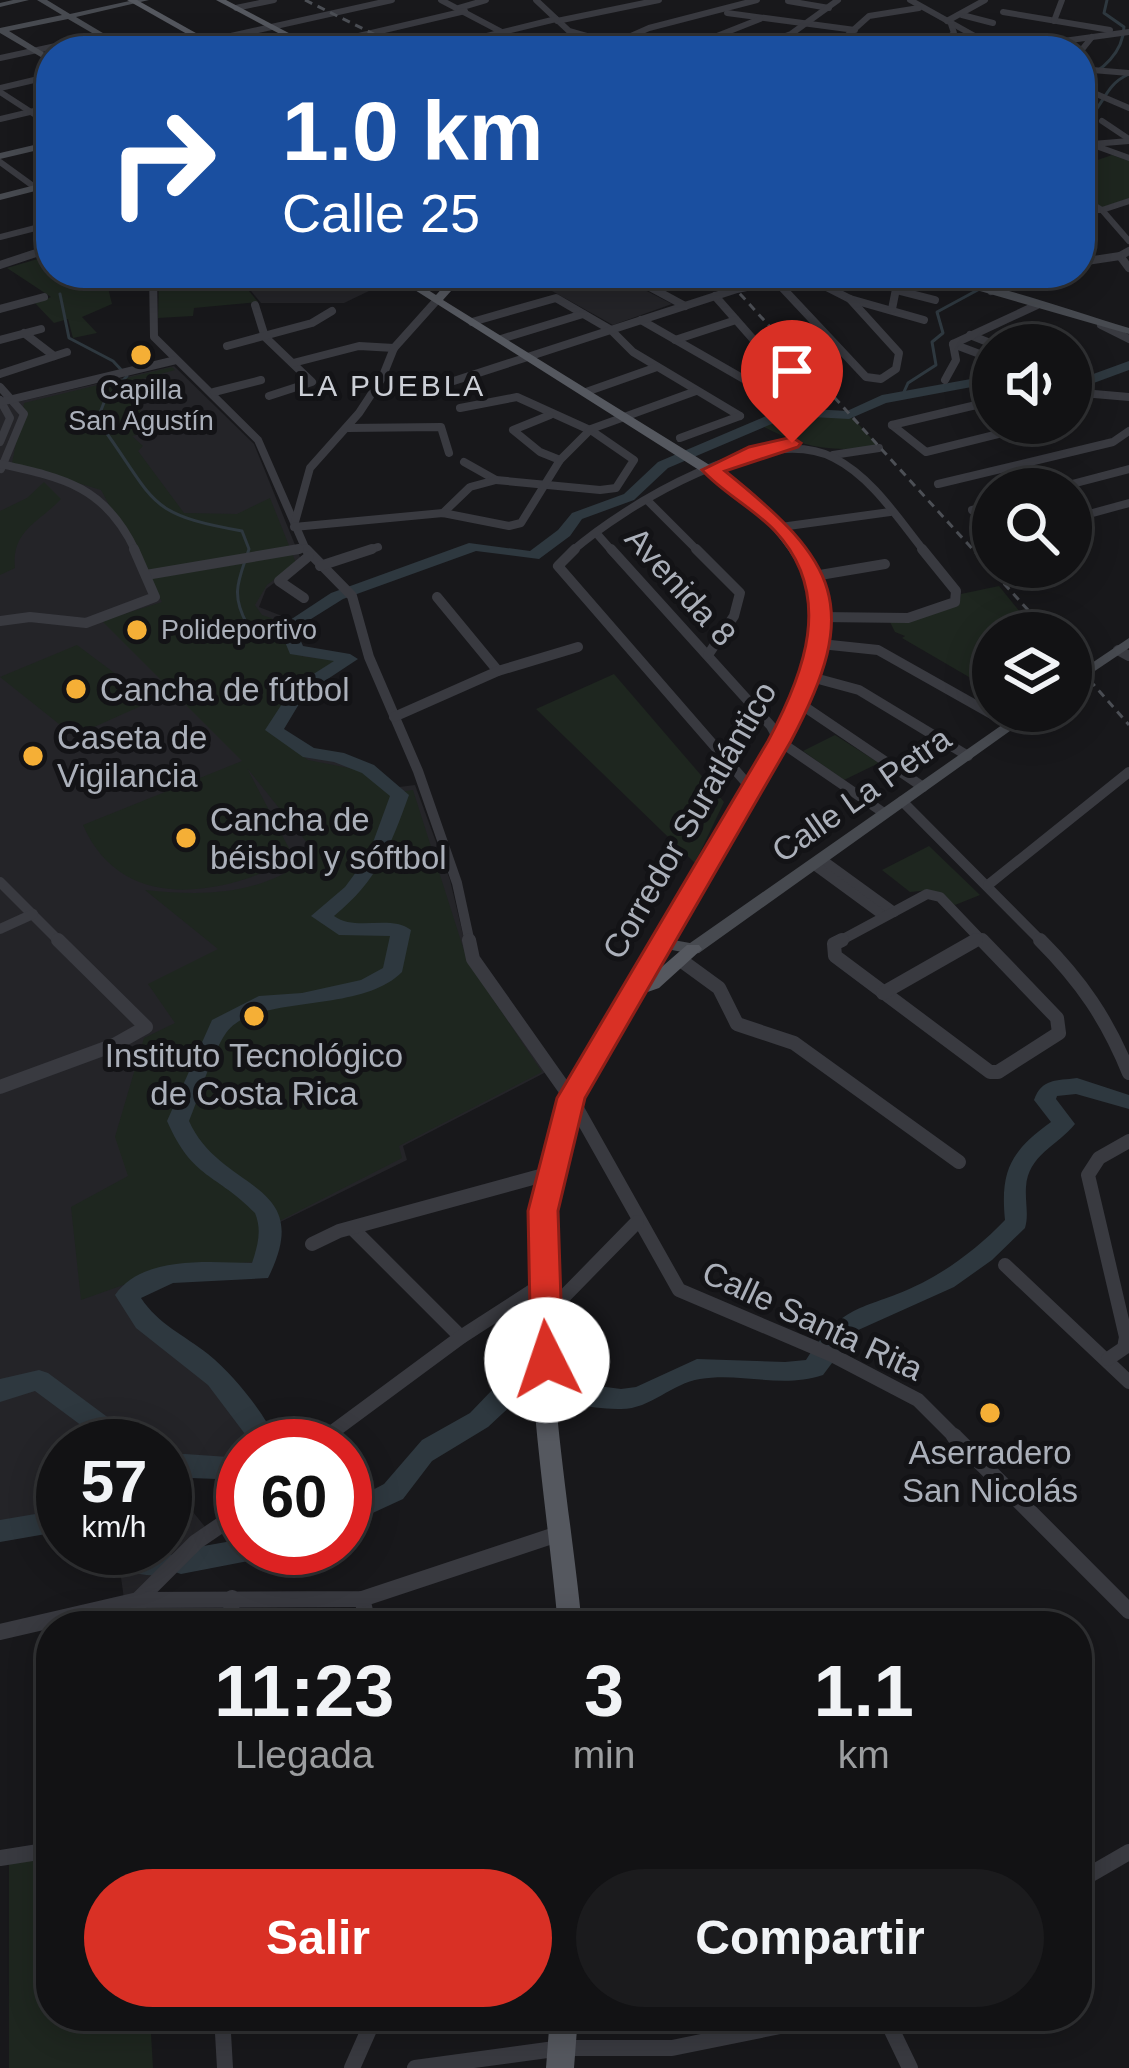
<!DOCTYPE html>
<html lang="es">
<head>
<meta charset="utf-8">
<style>
  :root { --surface:#121214; --page:#1b1b1d; --text:#f1f3f6; --muted:#9c9ea0; --line:#313234; --accent:#d93025 }
  body { margin:0; font-family:Helvetica,sans-serif; background:var(--page); color:var(--text); height:100vh; display:flex; flex-direction:column; font-size:45px; white-space:nowrap }
  * { box-sizing:border-box; margin:0 }
  p { font-size:39px; color:var(--muted) }
  .icon { flex:none; width:66px; height:66px; fill:none; stroke:currentColor; stroke-width:2; stroke-linecap:round; stroke-linejoin:round }
  .map { position:relative; flex:1; overflow:hidden }
  .sheet { position:absolute; left:36px; top:1611px; width:1056px; height:420px; display:flex; flex-direction:column; background:var(--surface); border-radius:48px; box-shadow:0 6px 30px #0003,0 0 0 3px var(--line) }
  .sheet>* { flex:none }
  .guide { position:absolute; left:36px; top:36px; width:1059px; height:252px; border-radius:48px; box-shadow:0 6px 30px #0003,0 0 0 3px var(--line); background:#1a4fa0; color:#fff; overflow:hidden }
  .tools { position:absolute; left:972px; top:324px; display:grid; gap:24px }
  .tools a { display:grid; place-items:center; width:120px; height:120px; border-radius:50%; background:var(--surface); box-shadow:0 6px 30px #0003,0 0 0 3px var(--line); font-size:60px }
  .speed { position:absolute; left:36px; top:1419px; display:flex; gap:24px; font-size:60px; font-weight:700; text-align:center }
  .speed>* { display:grid; place-content:center; width:156px; height:156px; border-radius:50%; background:var(--surface); box-shadow:0 6px 30px #0003,0 0 0 3px var(--line); line-height:1 }
  .speed small { font-size:30px; font-weight:400 }
  .speed .limit { border:18px solid #d22; background:#fff; color:#111 }
  .pin { position:absolute; display:grid; place-items:center; width:102px; height:102px; color:#fff; margin:-123px -51px; border-radius:50% 50% 50% 0; rotate:-45deg; box-shadow:0 0 12px #0007 }
  .pin .icon { rotate:45deg }
  .me { position:absolute; width:132px; margin:-66px; rotate:356deg; stroke-linejoin:round; filter:drop-shadow(0 0 9px #0008) }
  .turn { display:flex; align-items:center; gap:42px; height:252px; padding:0 48px; font-size:54px }
  .turn .icon { width:156px; height:156px; stroke-width:2.5 }
  .turn b { display:block; font-size:84px; line-height:102px }
  .eta { display:flex; justify-content:space-evenly; align-items:center; height:204px; text-align:center }
  .eta b { font-size:72px; font-weight:700; line-height:84px }
  .primary-button { display:flex; gap:24px; margin-top:auto; padding:24px 48px }
  .primary-button a { flex:1; height:138px; border-radius:72px; background:var(--accent); color:#fff; font-size:48px; font-weight:700; line-height:138px; text-align:center }
  .primary-button a+a { background:var(--page); color:var(--text) }
  .map>svg:first-child { display:block }
  .built { fill:#242428 }
  .green { fill:#1e261f }
  .lines { fill:none; stroke-linecap:round; stroke-linejoin:round }
  .stream { stroke:#2e383f; stroke-width:3 }
  .river { fill:#2e383f; fill-rule:evenodd }
  .street-far4 { stroke:#393a40; stroke-width:6 }
  .street-far3 { stroke:#393a40; stroke-width:8 }
  .street-far2 { stroke:#393a40; stroke-width:10 }
  .street-far1 { stroke:#393a40; stroke-width:14 }
  .street { stroke:#393a40; stroke-width:16 }
  .secondary { fill:#474a50; fill-rule:evenodd }
  .primary { fill:#55585f; fill-rule:evenodd }
  .rail { stroke:#4c4f55; stroke-width:3; stroke-dasharray:8 6; stroke-linecap:butt }
  .route { fill:#d93025; stroke:#8d1f18; stroke-width:3 }
  .poi-dot { fill:#f5af36; stroke:#131316; stroke-width:4.5 }
  .labels { text-anchor:middle; stroke-width:10; stroke-linejoin:round; paint-order:stroke }
  .far-poi-label { font-size:27px; fill:#abb0ba; stroke:#131316 }
  .far-neighbourhood-label { font-size:30px; letter-spacing:3px; fill:#cccfd6; stroke:#131316 }
  .street-label { font-size:33px; fill:#abb0ba; stroke:#131316 }
  .poi-label { font-size:33px; fill:#abb0ba; stroke:#131316; text-anchor:start }
</style>
</head>
<body>
<div class="map">
<svg width="1129" height="2068" viewBox="0 0 1129 2068">
  <rect width="100%" height="100%" fill="#18181b"/>
  <g class="built">
    <path d="M236 273H384L394 279 344 303H261Z"/>
    <path d="M612 273 672 304 613 325 552 291Z"/>
    <path d="M174 366 254 444 302 562 266 589 259 607 282 616 291 629 295 650 349 659 295 693 274 730 309 753 338 757 367 769 391 788 415 785 450 880 469 960 546 1072 403 1146 407 1160 272 1226 273 1244 257 1270 148 1276 126 1294 138 1319 210 1373 259 1427 266 1446H243V1468L188 1465 185 1502 206 1528 139 1595 124 1599 118 1556 103 1548H165V1446H63V1530L47 1524 0 1531V406Z"/>
  </g>
  <g class="green">
    <path d="M1112 155 1129 161V198L1102 208 1080 194V166Z"/>
    <path d="M51 255V273L148 274 107 284 112 304 82 317 97 333 73 338 68 319 54 323 35 303 51 297 7 268Z"/>
    <path d="M159 273H234L258 302 194 308 193 316 158 318Z"/>
    <path d="M172 367 175 370 120 385 141 407 139 416 161 429 132 436 143 446 138 451 184 513 237 514 270 498 296 563 267 585 255 605 262 615C294 624 277 638 292 651 301 660 330 658 343 660L292 690 269 729 308 760 359 770 391 793 413 790 467 960 542 1072 399 1146 402 1158 262 1230 255 1262 174 1267 81 1300 71 1207 128 1176 115 1137 144 1038 175 1023 148 984 218 949 145 890C204 896 256 896 306 860L308 844 247 768 294 858C224 896 122 915 83 825L242 761 102 621 162 602 101 490 12 463 24 403Z"/>
    <path d="M794 414 852 417 878 446C832 453 804 448 762 426Z"/>
    <path d="M44 482 61 499C40 522 11 530 15 568L0 575V511L27 498Z"/>
    <path d="M999 586 1037 633H993V691L902 638 905 636 895 632 889 620 959 605 961 594Z"/>
    <path d="M77 645 152 701 74 736 0 677Z"/>
    <path d="M614 674 724 802 695 863 536 709Z"/>
    <path d="M835 735 879 763 844 780 803 751Z"/>
    <path d="M929 846 980 895 955 905 931 890 910 892 882 870Z"/>
    <path d="M51 1857V2016H150L153 2068H9V1864Z"/>
  </g>
  <g class="lines">
    <g class="stream">
      <path d="M1080 80C1103 71 1123 52 1124 27L1104 13 1107 0"/>
      <path d="M1080 124C1105 109 1102 87 1127 75"/>
      <path d="M60 294 69 338 113 361 127 376 105 400 98 418 103 428C157 503 146 514 242 531L249 549C239 580 230 593 247 624L291 637"/>
      <path d="M903 394 908 383 936 365 932 342 943 333 937 312 1009 273"/>
    </g>
    <g class="river">
      <path d="M1129 361V370L1091 384H1071V376L1085 377Z"/>
      <path d="M993 375V383L886 403 849 419 794 416 781 420 668 468 634 500 582 519 570 536 539 559 476 551 343 599 303 624 299 637 303 646 350 654 358 659 305 694 284 729 314 748 344 753 374 765 409 795C390 847 378 880 334 916 356 932 390 914 411 930L402 972C360 1015 254 993 226 1033 212 1053 199 1097 189 1121 221 1193 317 1180 268 1278L173 1283 141 1298C158 1324 184 1335 208 1354 237 1378 263 1412 280 1446H254L208 1385 136 1328 115 1295C143 1255 209 1262 252 1263 258 1245 262 1230 255 1213 216 1173 193 1180 167 1121L212 1020 259 996 302 993 361 980 383 968 390 936 339 935 311 916 345 887 368 856 390 796 362 773 334 762 303 757 265 730 293 687 334 661 290 654 283 637 287 622 331 593 469 543 530 551 558 530 572 513 624 494 658 462 771 414 794 408 847 411 882 395Z"/>
      <path d="M1077 1078 1129 1095V1109L1076 1094 1057 1096 1056 1099 1075 1124C1057 1146 1028 1155 1026 1187 1025 1202 1029 1215 1025 1228L992 1260 954 1287 856 1331 823 1375C781 1389 742 1372 700 1379 672 1383 651 1409 621 1409 586 1410 553 1396 517 1400L488 1427 432 1461 403 1499 364 1517 345 1509V1486L365 1494 384 1484 422 1440 470 1413 495 1387 517 1380 546 1379 621 1389 636 1387 697 1359 785 1362 806 1360C846 1299 863 1312 922 1283 953 1267 981 1245 1005 1220 1000 1170 1011 1151 1051 1122L1034 1100C1042 1078 1056 1081 1077 1078Z"/>
      <path d="M39 1370 48 1373 137 1439 141 1446H109L35 1391 0 1402V1379Z"/>
      <path d="M185 1454 243 1458V1480L165 1477V1455Z"/>
      <path d="M47 1512 63 1518V1541L46 1534 0 1542V1520Z"/>
      <path d="M243 1539V1548H272L268 1556 259 1559 181 1574 175 1572C154 1582 102 1569 90 1548H137L171 1555 181 1550Z"/>
    </g>
    <g class="street-far4">
      <path d="M441 0 538 51"/>
      <path d="M536 0 569 31 611 43"/>
      <path d="M910 0 998 49"/>
      <path d="M788 1 829 8"/>
      <path d="M236 8 274 0"/>
      <path d="M459 8 486 0"/>
      <path d="M1003 12 1110 30"/>
      <path d="M727 13 855 30"/>
      <path d="M962 15 993 23"/>
      <path d="M557 21 659 0"/>
      <path d="M947 21 985 0"/>
      <path d="M1054 21 1062 0"/>
      <path d="M619 43 646 51"/>
      <path d="M164 51 392 0"/>
      <path d="M295 51 465 11"/>
      <path d="M425 51 556 19"/>
      <path d="M597 51 649 28 757 0"/>
      <path d="M679 51 760 19"/>
      <path d="M744 51 791 34 838 0"/>
      <path d="M816 51 840 42 869 16 919 8"/>
      <path d="M933 51 954 33 951 24"/>
      <path d="M991 51 1129 32"/>
      <path d="M1080 52 1092 37"/>
      <path d="M0 58 102 36"/>
      <path d="M1080 69 1129 73"/>
      <path d="M1080 87 1129 108"/>
      <path d="M0 88 51 76"/>
      <path d="M0 92 51 125"/>
      <path d="M0 119 51 107"/>
      <path d="M1102 121 1129 139"/>
      <path d="M1080 145 1129 141"/>
      <path d="M1096 146 1129 158"/>
      <path d="M0 162 51 199"/>
      <path d="M1080 197 1102 210 1129 241"/>
      <path d="M1080 210H1102L1129 201"/>
      <path d="M0 237 51 224"/>
    </g>
    <g class="street-far3">
      <path d="M1129 251 1120 256 1129 268"/>
      <path d="M1080 262 1120 256"/>
      <path d="M0 265 51 248"/>
      <path d="M153 273 154 337 258 440 307 552"/>
      <path d="M624 273 685 306"/>
      <path d="M799 273 850 299 924 320"/>
      <path d="M775 280 866 377 881 379 896 369 899 353 850 299"/>
      <path d="M896 290 935 300"/>
      <path d="M991 291 1033 273"/>
      <path d="M715 296 796 388"/>
      <path d="M255 305 265 337 312 382 269 396"/>
      <path d="M0 309 44 297"/>
      <path d="M892 309 896 289 909 273"/>
      <path d="M641 320 749 382H790"/>
      <path d="M472 322 556 298 611 330 633 352 740 416"/>
      <path d="M1101 325 1129 339"/>
      <path d="M24 333 54 356"/>
      <path d="M970 335 995 345"/>
      <path d="M501 339 583 314"/>
      <path d="M0 340 41 329"/>
      <path d="M675 340 736 320"/>
      <path d="M953 344 993 359"/>
      <path d="M227 346 312 323 332 311"/>
      <path d="M293 363 359 346 394 348"/>
      <path d="M0 374 67 352"/>
      <path d="M1071 374 1081 377"/>
      <path d="M945 380 956 360 953 344 1037 305"/>
      <path d="M0 387 24 414 1 469"/>
      <path d="M429 389 737 289 805 275"/>
      <path d="M214 392 261 380"/>
      <path d="M586 392 657 367"/>
      <path d="M1071 392 1129 397"/>
      <path d="M0 400 10 418 0 442"/>
      <path d="M0 402 176 360"/>
      <path d="M460 408 517 397 592 431 634 460 616 488 600 490 496 480 464 462"/>
      <path d="M550 415 513 430 540 452 560 460"/>
      <path d="M892 425 926 452 1043 423"/>
      <path d="M892 425 993 401"/>
      <path d="M348 428 441 427 449 453"/>
      <path d="M680 438 740 416"/>
      <path d="M833 455 879 448"/>
      <path d="M0 464C65 478 106 487 136 552"/>
      <path d="M938 484 1113 442 1129 431"/>
      <path d="M1053 489 1129 469"/>
      <path d="M648 501 699 552"/>
      <path d="M972 510 993 505"/>
      <path d="M443 513 470 487 496 480"/>
      <path d="M1071 519 1129 503"/>
      <path d="M295 522 310 468 359 413 382 378 394 348 437 300"/>
      <path d="M294 527 443 513 509 526 521 523 560 460 591 429 696 391"/>
      <path d="M781 527 890 512"/>
      <path d="M598 535 613 552"/>
      <path d="M282 552 305 548"/>
      <path d="M363 552 378 547"/>
      <path d="M571 552C625 505 763 421 834 458 872 477 899 520 925 552"/>
    </g>
    <g class="street-far2">
      <path d="M306 549 352 596 369 657 418 771 457 883 470 943"/>
      <path d="M575 549 558 566 750 787"/>
      <path d="M611 549 771 726 779 741 884 813"/>
      <path d="M696 549 740 593 734 616 708 655"/>
      <path d="M320 566 372 549"/>
      <path d="M146 575 299 549"/>
      <path d="M814 576 885 564"/>
      <path d="M437 597 498 671"/>
      <path d="M304 598 279 581 309 556"/>
      <path d="M820 617 908 618 955 602 956 591 922 549"/>
      <path d="M0 621 30 617 86 623 155 597 134 549"/>
      <path d="M821 644 878 650 1011 725"/>
      <path d="M1118 650 1129 656"/>
      <path d="M811 677 859 690 968 756"/>
      <path d="M799 703 923 787"/>
      <path d="M394 717 498 671 578 647"/>
      <path d="M902 801 1043 943"/>
      <path d="M821 859 894 912"/>
      <path d="M813 864 884 916"/>
      <path d="M0 882 61 943"/>
      <path d="M988 885 1129 772"/>
      <path d="M0 929 33 914"/>
      <path d="M836 943 927 894 940 897 984 943"/>
      <path d="M970 943 979 938"/>
    </g>
    <g class="street-far1">
      <path d="M469 940 473 959 571 1098 679 1290 832 1355 918 1400 957 1439"/>
      <path d="M842 940 834 944 835 956 990 1072H998L1059 1033 1057 1018 982 940"/>
      <path d="M1040 940C1081 981 1107 1019 1129 1073"/>
      <path d="M682 961 719 988 737 1024 794 1043 959 1162"/>
      <path d="M883 993 976 940"/>
      <path d="M0 1087 114 1045 146 1027 58 940"/>
      <path d="M353 1229 461 1337"/>
      <path d="M312 1244 339 1231 551 1173"/>
      <path d="M1005 1265 1129 1382"/>
      <path d="M543 1318 637 1222"/>
      <path d="M1108 1359 1124 1348 1126 1337 1088 1175 1099 1158 1129 1141"/>
      <path d="M323 1439 461 1337 543 1284"/>
    </g>
    <g class="street">
      <path d="M954 1436 1129 1611"/>
      <path d="M314 1446 327 1436"/>
      <path d="M362 1599 369 1626"/>
      <path d="M138 1600 196 1542 243 1510"/>
      <path d="M50 1622 51 1652"/>
      <path d="M230 1626 232 1598"/>
      <path d="M0 1632 138 1600 362 1599 561 1533"/>
      <path d="M0 1858 51 1850"/>
      <path d="M1077 1882 1129 1852"/>
      <path d="M222 2016 225 2068"/>
      <path d="M885 2016 910 2068"/>
      <path d="M352 2068 375 2016"/>
      <path d="M415 2068 562 2048H672L829 2016"/>
    </g>
    <g class="secondary">
      <path d="M13 0H29L0 7V3Z"/>
      <path d="M37 0H47L70 14 134 0H149L76 17 133 51H123L68 19 9 31 51 57V63L0 33V28L62 15Z"/>
      <path d="M51 141V147L0 159V153Z"/>
      <path d="M51 181V187L0 200V194Z"/>
      <path d="M899 273C972 273 1058 307 1129 328V334L973 289Z"/>
      <path d="M1129 638V648L1071 687V677Z"/>
      <path d="M1022 711H1038L699 953 693 954 656 947 654 943 656 939 662 938 690 943Z"/>
    </g>
    <g class="primary">
      <path d="M127 0H137L228 51H217Z"/>
      <path d="M216 0H226L323 51H312Z"/>
      <path d="M388 273H401L436 295 456 273H467L443 300 750 490 795 538 812 564 822 588 826 612 825 639 806 703 649 978 687 945H699L702 949 659 988 639 995C620 1029 595 1063 580 1099 519 1246 567 1470 582 1626H558C546 1493 517 1337 534 1205 539 1168 551 1133 562 1098L792 703C828 604 814 568 740 496Z"/>
      <path d="M550 2016H578L574 2068H546Z"/>
    </g>
    <g class="rail">
      <path d="M305 0 408 51"/>
      <path d="M721 273 1049 633"/>
      <path d="M1071 659 1129 725"/>
    </g>
  </g>
  <path class="route" d="M792 437 801 443 798 447 725 471C838 562 863 606 791 741L585 1098 558 1211 563 1360 558 1369 547 1373 536 1369 531 1360 528 1211 557 1098 768 741C804 674 835 595 775 531 753 508 723 493 702 470L749 447Z"/>
  <g class="poi-dot">
    <circle cx="141" cy="355" r="12"/>
    <circle cx="137" cy="630" r="12"/>
    <circle cx="76" cy="689" r="12"/>
    <circle cx="33" cy="756" r="12"/>
    <circle cx="186" cy="838" r="12"/>
    <circle cx="254" cy="1016" r="12"/>
    <circle cx="990" cy="1413" r="12"/>
  </g>
  <g class="labels">
    <g class="far-poi-label">
      <text x="141" y="399">Capilla<tspan x="141" dy="31">San Agustín</tspan></text>
      <text x="161" y="639" text-anchor="start">Polideportivo</text>
    </g>
    <g class="far-neighbourhood-label">
      <text x="392" y="396">LA PUEBLA</text>
    </g>
    <g class="street-label">
      <text transform="translate(681 586) rotate(48)" y="12">Avenida 8</text>
      <text transform="translate(861 794) rotate(-35)" y="12">Calle La Petra</text>
      <text transform="translate(689 820) rotate(-60)" y="12">Corredor Suratlántico</text>
      <text transform="translate(813 1320) rotate(25)" y="12">Calle Santa Rita</text>
    </g>
    <g class="poi-label">
      <text x="100" y="701">Cancha de fútbol</text>
      <text x="57" y="749">Caseta de<tspan x="57" dy="38">Vigilancia</tspan></text>
      <text x="210" y="831">Cancha de<tspan x="210" dy="38">béisbol y sóftbol</tspan></text>
      <text x="254" y="1067" text-anchor="middle">Instituto Tecnológico<tspan x="254" dy="38">de Costa Rica</tspan></text>
      <text x="990" y="1464" text-anchor="middle">Aserradero<tspan x="990" dy="38">San Nicolás</tspan></text>
    </g>
  </g>
</svg>
<div class="tools">
<a><svg class="icon" aria-label="sound" viewBox="0 0 24 24"><path d="M4 9h4l5-4v14l-5-4H4zM17 9q2 3 0 6"/></svg></a>
<a><svg class="icon" aria-label="search" viewBox="0 0 24 24"><circle cx="10" cy="10" r="6"/><path d="M15 15l6 6"/></svg></a>
<a><svg class="icon" aria-label="layers" viewBox="0 0 24 24"><path d="M12 4l9 5-9 5-9-5zM3 14l9 5 9-5"/></svg></a>
</div>
<div class="speed"><div>57<small>km/h</small></div><div class="limit">60</div></div>
<div class="pin" style="left:792px;top:443px;background:#d93025"><svg class="icon" aria-label="arrive" viewBox="0 0 24 24"><path d="M6 21V4h12l-3 4 3 4H6"/></svg></div>
<svg class="me" style="left:547px;top:1360px" viewBox="-20 -20 40 40"><circle r="19" fill="#fff"/><path d="M0-13L10 11 0 6-10 11z" fill="#d93025"/></svg>
<div class="guide">
<div class="turn"><svg class="icon" aria-label="right" viewBox="0 0 24 24"><path d="M7 20v-9h11M14 6l5 5-5 5"/></svg><div><b>1.0 km</b>Calle 25</div></div>
</div>
<section class="sheet">
<div class="eta">
<div><b>11:23</b><p>Llegada</p></div>
<div><b>3</b><p>min</p></div>
<div><b>1.1</b><p>km</p></div>
</div>
<div class="primary-button"><a>Salir</a><a>Compartir</a></div>
</section>
</div>
</body>
</html>
